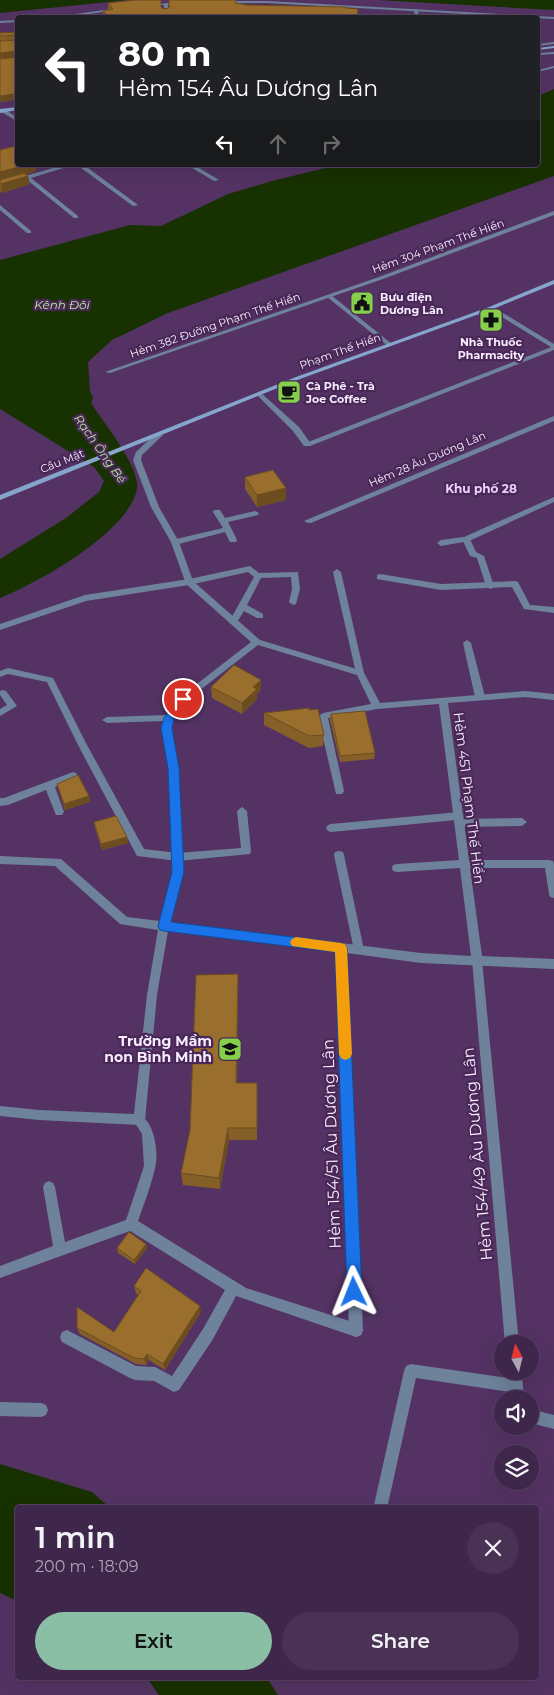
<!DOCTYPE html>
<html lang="en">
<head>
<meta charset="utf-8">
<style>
  :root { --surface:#3f264b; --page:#4a3255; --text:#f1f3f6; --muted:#ada5b5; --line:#584363; --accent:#8abfa5 }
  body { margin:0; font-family:Montserrat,sans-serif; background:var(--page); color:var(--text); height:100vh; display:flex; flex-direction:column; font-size:19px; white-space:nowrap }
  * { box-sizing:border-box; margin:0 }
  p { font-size:16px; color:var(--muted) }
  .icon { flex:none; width:28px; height:28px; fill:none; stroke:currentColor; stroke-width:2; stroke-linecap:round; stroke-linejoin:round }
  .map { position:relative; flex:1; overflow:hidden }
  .drawer { position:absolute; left:15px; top:1505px; width:524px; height:175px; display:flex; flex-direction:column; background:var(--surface); border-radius:5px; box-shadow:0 5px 20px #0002,0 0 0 1px var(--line) }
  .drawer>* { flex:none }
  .hud { position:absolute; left:15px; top:15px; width:525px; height:152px; border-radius:5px; box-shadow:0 5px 20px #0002,0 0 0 1px var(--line); background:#202124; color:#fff; overflow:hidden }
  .needle { width:32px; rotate:353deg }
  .tools { position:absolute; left:494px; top:1335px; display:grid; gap:10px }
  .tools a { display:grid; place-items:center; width:45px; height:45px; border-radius:50%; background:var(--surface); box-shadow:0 5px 20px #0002,0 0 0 1px var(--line); font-size:25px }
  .pin { position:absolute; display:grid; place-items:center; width:42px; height:42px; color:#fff; margin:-21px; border:2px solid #fff; border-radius:50%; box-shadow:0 1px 5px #0007 }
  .me { position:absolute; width:55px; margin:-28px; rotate:358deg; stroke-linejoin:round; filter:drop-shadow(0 0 4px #0008) }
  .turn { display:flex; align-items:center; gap:18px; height:105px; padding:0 20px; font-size:22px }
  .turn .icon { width:65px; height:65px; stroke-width:2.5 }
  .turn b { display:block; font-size:35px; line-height:42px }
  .lanes { display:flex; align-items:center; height:48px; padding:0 20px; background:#0003; justify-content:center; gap:25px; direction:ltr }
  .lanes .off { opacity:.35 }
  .round { display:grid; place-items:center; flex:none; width:52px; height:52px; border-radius:26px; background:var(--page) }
  .overview { display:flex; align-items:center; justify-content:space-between; height:85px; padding:0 20px }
  h1 { font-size:30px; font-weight:600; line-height:38px }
  .button { display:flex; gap:10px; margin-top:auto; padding:10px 20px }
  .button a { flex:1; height:58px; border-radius:30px; background:var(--accent); color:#111; font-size:20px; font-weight:600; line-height:58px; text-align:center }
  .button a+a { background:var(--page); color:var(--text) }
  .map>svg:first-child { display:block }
  .water { fill:#183101 }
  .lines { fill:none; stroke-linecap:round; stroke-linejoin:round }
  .service { fill:#6e829b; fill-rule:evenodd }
  .minor { fill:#6e829b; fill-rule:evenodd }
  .tertiary { fill:#6e829b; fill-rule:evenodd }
  .secondary { fill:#85a5cc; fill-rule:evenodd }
  .wall { fill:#845f27 }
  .shaded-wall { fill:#6c4d20 }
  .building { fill:#9a6e2d; stroke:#6c4d20 }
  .route { fill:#1a73e8; stroke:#114b97 }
  .slow { fill:#f59e0b }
  .labels { text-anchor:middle; stroke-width:4.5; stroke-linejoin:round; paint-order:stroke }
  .far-street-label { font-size:11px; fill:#f8edff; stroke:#492858 }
  .far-poi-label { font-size:11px; font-weight:bold; fill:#f8edff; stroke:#492858; text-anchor:start }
  .far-water-label { font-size:12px; font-style:italic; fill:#b7ec94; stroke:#492858 }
  .far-neighbourhood-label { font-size:12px; font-weight:bold; fill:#eccdfc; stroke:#492858 }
  .street-label { font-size:14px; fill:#f8edff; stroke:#492858 }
  .poi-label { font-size:14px; font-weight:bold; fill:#f8edff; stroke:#492858; text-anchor:end }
  .near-street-label { font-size:16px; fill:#f8edff; stroke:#492858 }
</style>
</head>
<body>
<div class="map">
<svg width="554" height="1695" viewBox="0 0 554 1695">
  <rect width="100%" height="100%" fill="#543364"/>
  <g class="water">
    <path d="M0 0H128L0 13Z"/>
    <path d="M378 0H554V10Z"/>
    <path d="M554 89V176L168 313 112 340 88 362 90 391 93 398 91 403C103 422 141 468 137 489 129 532 38 583 0 598V559L66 518 99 492 104 481 94 467 0 409V260L130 225 161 226 228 194 272 181 338 165H538V96Z"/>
    <path d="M0 1464 92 1492 109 1507 18 1508 17 1601 0 1593Z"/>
    <path d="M147 1678H267L278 1695H159Z"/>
  </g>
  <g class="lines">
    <g class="service">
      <path d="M166 3 168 4V18H164V4Z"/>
      <path d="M416 9 418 10 419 18H415L414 10Z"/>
      <path d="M554 42V44L538 46V44Z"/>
      <path d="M554 52V54L538 55V53Z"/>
      <path d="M554 66V68L538 72V70Z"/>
      <path d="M0 109H4L18 118V122L0 111Z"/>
      <path d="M64 165H73L31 178 78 216V218H74L26 179 0 187V183Z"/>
      <path d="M77 165H84L138 205 133 206Z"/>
      <path d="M187 165H194L219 180 214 181Z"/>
      <path d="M0 205 31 231V233H27L0 210Z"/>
      <path d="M327 295H331L392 344V346H388L327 297Z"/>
      <path d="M257 393H261L299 427 311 444 310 446H304L293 431 257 395Z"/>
      <path d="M214 510H220L225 518 255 511 259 513 258 515 228 522 237 540 236 542H230L225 532 175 545 172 544V540L223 528 213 512Z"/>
      <path d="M463 537H469L476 552 484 556 494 586 493 588 490 589 486 586 477 558 470 556 462 539Z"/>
      <path d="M250 566 259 573 298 572 300 589 296 604 293 605 289 602 292 589 291 577 261 578 247 605 263 614V618H257L244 611 236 624H230L229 622 254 577 248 572 189 585 86 601 0 630V624L85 595 189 579Z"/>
      <path d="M337 569 341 572 364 673 360 676 356 673 333 572Z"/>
      <path d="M467 640 471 643 485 697 480 700 475 697 463 643Z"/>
      <path d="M8 668 53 678 87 745 144 849 178 853 241 848 237 811 242 807 247 811 251 851 250 854 178 861 137 856 78 745 47 682 8 674 0 677V671Z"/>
      <path d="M3 690 6 691 17 706 0 716V709L7 705 0 695V691Z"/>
      <path d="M73 772 76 773 78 776 76 779 55 787 64 812 62 815H56L46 790 8 805 0 806V798H4Z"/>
      <path d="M459 812 464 816 461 819 522 818 527 822 522 826 459 827 454 823 456 820 331 832 328 831 326 828 328 825 331 824Z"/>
      <path d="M339 851 343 852 344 855 364 950 363 953 359 954 355 953 354 950 334 855 335 852Z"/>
      <path d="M477 955 481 957 482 960 519 1344H505L472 960 473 957Z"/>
      <path d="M139 1115C155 1121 159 1154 155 1168 151 1186 144 1204 138 1221L246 1288 356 1323 361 1325 363 1330 361 1335 356 1337 236 1296 213 1339 179 1390 174 1392 154 1381 135 1380 130 1378 62 1342 60 1337 62 1332 67 1330 136 1366 155 1367 172 1376 203 1329 225 1290 130 1231 0 1278V1266L53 1246 43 1187 45 1183 49 1181 53 1183 55 1187 65 1242 126 1220 144 1166 142 1134 133 1120 135 1116Z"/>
      <path d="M411 1364 508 1378 507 1371H521L523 1386 521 1391 516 1393 416 1378 388 1504 390 1508H375L374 1505 404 1371 406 1366Z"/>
      <path d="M0 1402 41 1403 46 1405 48 1410 46 1415 41 1417 0 1416Z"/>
    </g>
    <g class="minor">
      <path d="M223 1H267L554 17V19L267 3H221Z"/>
      <path d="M181 2 183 4 149 6 147 5Z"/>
      <path d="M119 8 117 10 62 18H46Z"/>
      <path d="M18 20V22L0 23V21Z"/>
      <path d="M554 211V215L383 279 110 373 105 372 379 277Z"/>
      <path d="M554 346V350L310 446 303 444Z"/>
      <path d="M554 416V421L311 523H308L304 521Z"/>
      <path d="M156 433 163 435 142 455 141 460 159 507 179 542 193 581 260 640 363 671 380 703 525 691 554 694V700L525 697 448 703 469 860H549L553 861 554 864V898L550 897 549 894 545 868H470L482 956 554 959V969L421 963 347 953 363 1330 361 1335 356 1337 351 1335 349 1330 336 952 168 931 157 995 145 1120 143 1124 139 1125 39 1120 0 1116V1106L39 1110 134 1114 147 995 158 930 120 924 55 866 0 864V856L61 859 127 917 160 921 173 872 169 768 161 728 163 721 107 723 102 720 107 717 166 715 180 697 251 642 186 584 171 542 151 507 133 460 136 452ZM258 645 357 675 371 704 323 713 318 716 336 794H342L344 791 328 718 377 709 439 704 459 860 397 864 393 865 392 868 393 871 397 872 460 868 471 956 421 953 170 922 183 872 179 768 171 728 173 719 186 701Z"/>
      <path d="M554 497V502L469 541 441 546 437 543 441 540 464 537Z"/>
      <path d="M380 574 441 584 515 581 518 582 530 605 554 607V613L524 609 512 587 441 590 377 579V575Z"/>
      <path d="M516 1379 521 1381 526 1399H512L509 1386 511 1381Z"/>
      <path d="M530 1409 554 1415V1429L530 1423Z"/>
    </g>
    <path class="tertiary" d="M489 307H493L554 344V349L489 309Z"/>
    <g class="secondary">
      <path d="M554 46V48L538 50V48Z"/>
      <path d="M18 107V110L0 113V109Z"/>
      <path d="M554 280V284L493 309 300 379 0 500V495L296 377 489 307Z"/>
    </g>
  </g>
  <g class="wall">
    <path d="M236 0V3L247 5 346 8 357 18H104L103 11 108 10V3L162 7 163 9Z"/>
    <path d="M18 32V103L14 100 0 102 17 57 0 59V33Z"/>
    <path d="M0 150 36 171 26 174 30 184 2 193 0 191Z"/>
    <path d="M245 477 286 488V500L257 507 245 489Z"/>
    <path d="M261 680V690L257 694V699L242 714 212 698 211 687Z"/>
    <path d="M309 710 324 735 323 746 309 748 264 725V713Z"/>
    <path d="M331 714 375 753 374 759 340 762 330 720Z"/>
    <path d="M57 784 89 796 90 802 65 810Z"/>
    <path d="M94 822 127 837 128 843 102 850 95 828Z"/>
    <path d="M238 988 237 1083 257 1095V1140H229L220 1189 183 1185 181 1173Z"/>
    <path d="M117 1248H147L135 1264 118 1253Z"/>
    <path d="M134 1286 201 1312 165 1370 149 1360 146 1365 136 1364 80 1334 77 1328 114 1332 138 1295 136 1293Z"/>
  </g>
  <g class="shaded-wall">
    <path d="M18 51V57L0 59V53Z"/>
    <path d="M13 94 14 100 0 102V96Z"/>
    <path d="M26 165H36V171L0 181V172Z"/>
    <path d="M28 176 30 184 2 193 1 184Z"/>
    <path d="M286 488V500L257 507V495Z"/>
    <path d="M261 680V690L257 694V699L242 714V703L253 687Z"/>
    <path d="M89 796 90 802 65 810 64 804Z"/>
    <path d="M127 837 128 843 102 850 101 844Z"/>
    <path d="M238 974V988L237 1095 236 1083Z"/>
    <path d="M228 1128 229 1140 220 1189 219 1178Z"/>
    <path d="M146 1244 147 1248 135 1264 134 1260Z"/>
    <path d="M200 1306 201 1312 165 1370 163 1364Z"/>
    <path d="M147 1354 149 1360 146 1365 144 1359Z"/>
  </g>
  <g class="building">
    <path d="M136 0H161V7L163 9 169 8V0H236L235 3 247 5 346 7V8L358 9 357 18H110L103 11 113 9 108 3Z"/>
    <path d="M18 32V35L0 36V33Z"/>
    <path d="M18 39V51L0 53V41L17 40Z"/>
    <path d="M18 56V98L13 94 0 96V59L17 57Z"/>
    <path d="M16 146 18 148V165H26L0 172V150Z"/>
    <path d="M24 173 28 176 0 184V180Z"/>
    <path d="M273 470 286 488 257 495 245 477Z"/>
    <path d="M234 665 261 680 253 687 257 689 242 703 211 687Z"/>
    <path d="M309 708V710L318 709 324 735 309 736 264 713Z"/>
    <path d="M365 711 375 753 340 756 331 714Z"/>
    <path d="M78 775 89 796 64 804 57 784Z"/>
    <path d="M116 816 127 837 101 844 94 822Z"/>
    <path d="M238 974 236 1083H257V1128H228L219 1178 181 1173 190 1130 196 975Z"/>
    <path d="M129 1232 146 1244 134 1260 117 1248Z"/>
    <path d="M146 1268 200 1306 163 1364 147 1354 144 1359 134 1358 77 1328V1307L114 1332 141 1291 134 1286Z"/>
  </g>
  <path class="route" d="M183 695 188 699 174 719 172 728 179 768 184 872 171 922 341 943 345 944 347 948 362 1292 360 1297 354 1299 349 1297 347 1292 335 952 164 931 160 930 158 926 172 872 168 768 161 728 164 718 179 696Z"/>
  <path class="slow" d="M296 937 341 943 345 944 347 948 352 1054 350 1058 345 1060 341 1058 339 1054 335 952 292 946 290 942 292 939Z"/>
  <defs>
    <g id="civic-square" transform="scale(1.25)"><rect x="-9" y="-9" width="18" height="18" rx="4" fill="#86cf4b" stroke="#492858"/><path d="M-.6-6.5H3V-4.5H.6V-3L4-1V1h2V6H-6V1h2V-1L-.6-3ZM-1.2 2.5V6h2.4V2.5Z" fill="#111"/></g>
    <g id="pharmacy-square" transform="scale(1.25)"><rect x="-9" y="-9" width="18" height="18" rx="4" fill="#86cf4b" stroke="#492858"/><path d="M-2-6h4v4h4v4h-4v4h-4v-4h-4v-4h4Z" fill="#111"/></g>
    <g id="cafe-square" transform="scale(1.25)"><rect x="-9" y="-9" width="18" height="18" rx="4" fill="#86cf4b" stroke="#492858"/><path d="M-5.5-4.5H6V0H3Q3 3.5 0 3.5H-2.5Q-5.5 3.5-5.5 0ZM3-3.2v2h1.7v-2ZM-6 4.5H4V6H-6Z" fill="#111"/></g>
    <g id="school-square" transform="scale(1.25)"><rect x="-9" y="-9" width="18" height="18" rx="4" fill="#86cf4b" stroke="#492858"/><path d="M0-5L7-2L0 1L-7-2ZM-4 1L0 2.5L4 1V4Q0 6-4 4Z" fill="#111"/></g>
  </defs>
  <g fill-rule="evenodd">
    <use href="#civic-square" x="362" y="303"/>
    <use href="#pharmacy-square" x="491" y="320"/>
    <use href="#cafe-square" x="289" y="392"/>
    <use href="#school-square" x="230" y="1049"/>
  </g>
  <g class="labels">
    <g class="far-street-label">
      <text transform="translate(438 246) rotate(-20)" y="4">Hẻm 304 Phạm Thế Hiển</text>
      <text transform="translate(215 325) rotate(-19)" y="4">Hẻm 382 Đường Phạm Thế Hiển</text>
      <text transform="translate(340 351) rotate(-20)" y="4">Phạm Thế Hiển</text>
      <text transform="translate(427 459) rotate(-23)" y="4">Hẻm 28 Âu Dương Lân</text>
      <text transform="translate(62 461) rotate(-22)" y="4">Cầu Mật</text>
    </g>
    <g class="far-poi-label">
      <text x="380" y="301">Bưu điện<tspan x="380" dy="13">Dương Lân</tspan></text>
      <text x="491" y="346" text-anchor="middle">Nhà Thuốc<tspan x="491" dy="13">Pharmacity</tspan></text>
      <text x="306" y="390">Cà Phê - Trà<tspan x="306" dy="13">Joe Coffee</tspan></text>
    </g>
    <g class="far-water-label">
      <text x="62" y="309">Kênh Đôi</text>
      <text transform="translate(100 449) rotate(55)" y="4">Rạch Ông Bé</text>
    </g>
    <g class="far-neighbourhood-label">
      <text x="481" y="493">Khu phố 28</text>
    </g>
    <g class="street-label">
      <text transform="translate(469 798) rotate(83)" y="5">Hẻm 451 Phạm Thế Hiển</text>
    </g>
    <g class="poi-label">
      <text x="212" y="1046">Trường Mầm<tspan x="212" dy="16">non Bình Minh</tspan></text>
    </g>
    <g class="near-street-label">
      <text transform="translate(331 1144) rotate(-92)" y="6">Hẻm 154/51 Âu Dương Lân</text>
      <text transform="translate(477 1154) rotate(-95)" y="6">Hẻm 154/49 Âu Dương Lân</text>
    </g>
  </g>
</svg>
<div class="tools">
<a><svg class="needle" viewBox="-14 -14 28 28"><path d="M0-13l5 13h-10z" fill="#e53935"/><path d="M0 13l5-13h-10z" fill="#ada5b5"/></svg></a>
<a><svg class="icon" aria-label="sound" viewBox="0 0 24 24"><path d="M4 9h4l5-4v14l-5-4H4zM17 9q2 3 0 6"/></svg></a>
<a><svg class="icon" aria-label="layers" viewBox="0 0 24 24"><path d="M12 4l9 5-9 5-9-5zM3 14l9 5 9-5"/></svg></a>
</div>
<div class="pin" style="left:183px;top:699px;background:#d93025"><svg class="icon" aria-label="arrive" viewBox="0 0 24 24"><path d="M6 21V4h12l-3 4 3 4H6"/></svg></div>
<svg class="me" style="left:354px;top:1292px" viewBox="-20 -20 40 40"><path d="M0-17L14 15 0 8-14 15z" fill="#1a73e8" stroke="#fff" stroke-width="4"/></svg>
<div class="hud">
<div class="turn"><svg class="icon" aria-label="left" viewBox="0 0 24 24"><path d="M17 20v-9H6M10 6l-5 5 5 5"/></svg><div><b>80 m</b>Hẻm 154 Âu Dương Lân</div></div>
<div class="lanes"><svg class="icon" aria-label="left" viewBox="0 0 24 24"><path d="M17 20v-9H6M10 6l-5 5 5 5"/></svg><svg class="icon off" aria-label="ahead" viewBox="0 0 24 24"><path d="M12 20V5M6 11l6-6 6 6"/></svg><svg class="icon off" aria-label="right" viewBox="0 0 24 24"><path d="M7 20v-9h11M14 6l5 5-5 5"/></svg></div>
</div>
<section class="drawer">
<div class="overview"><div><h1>1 min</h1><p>200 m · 18:09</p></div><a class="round"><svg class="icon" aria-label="close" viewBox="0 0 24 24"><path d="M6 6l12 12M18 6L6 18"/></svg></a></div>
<div class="button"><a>Exit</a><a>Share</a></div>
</section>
</div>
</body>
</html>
